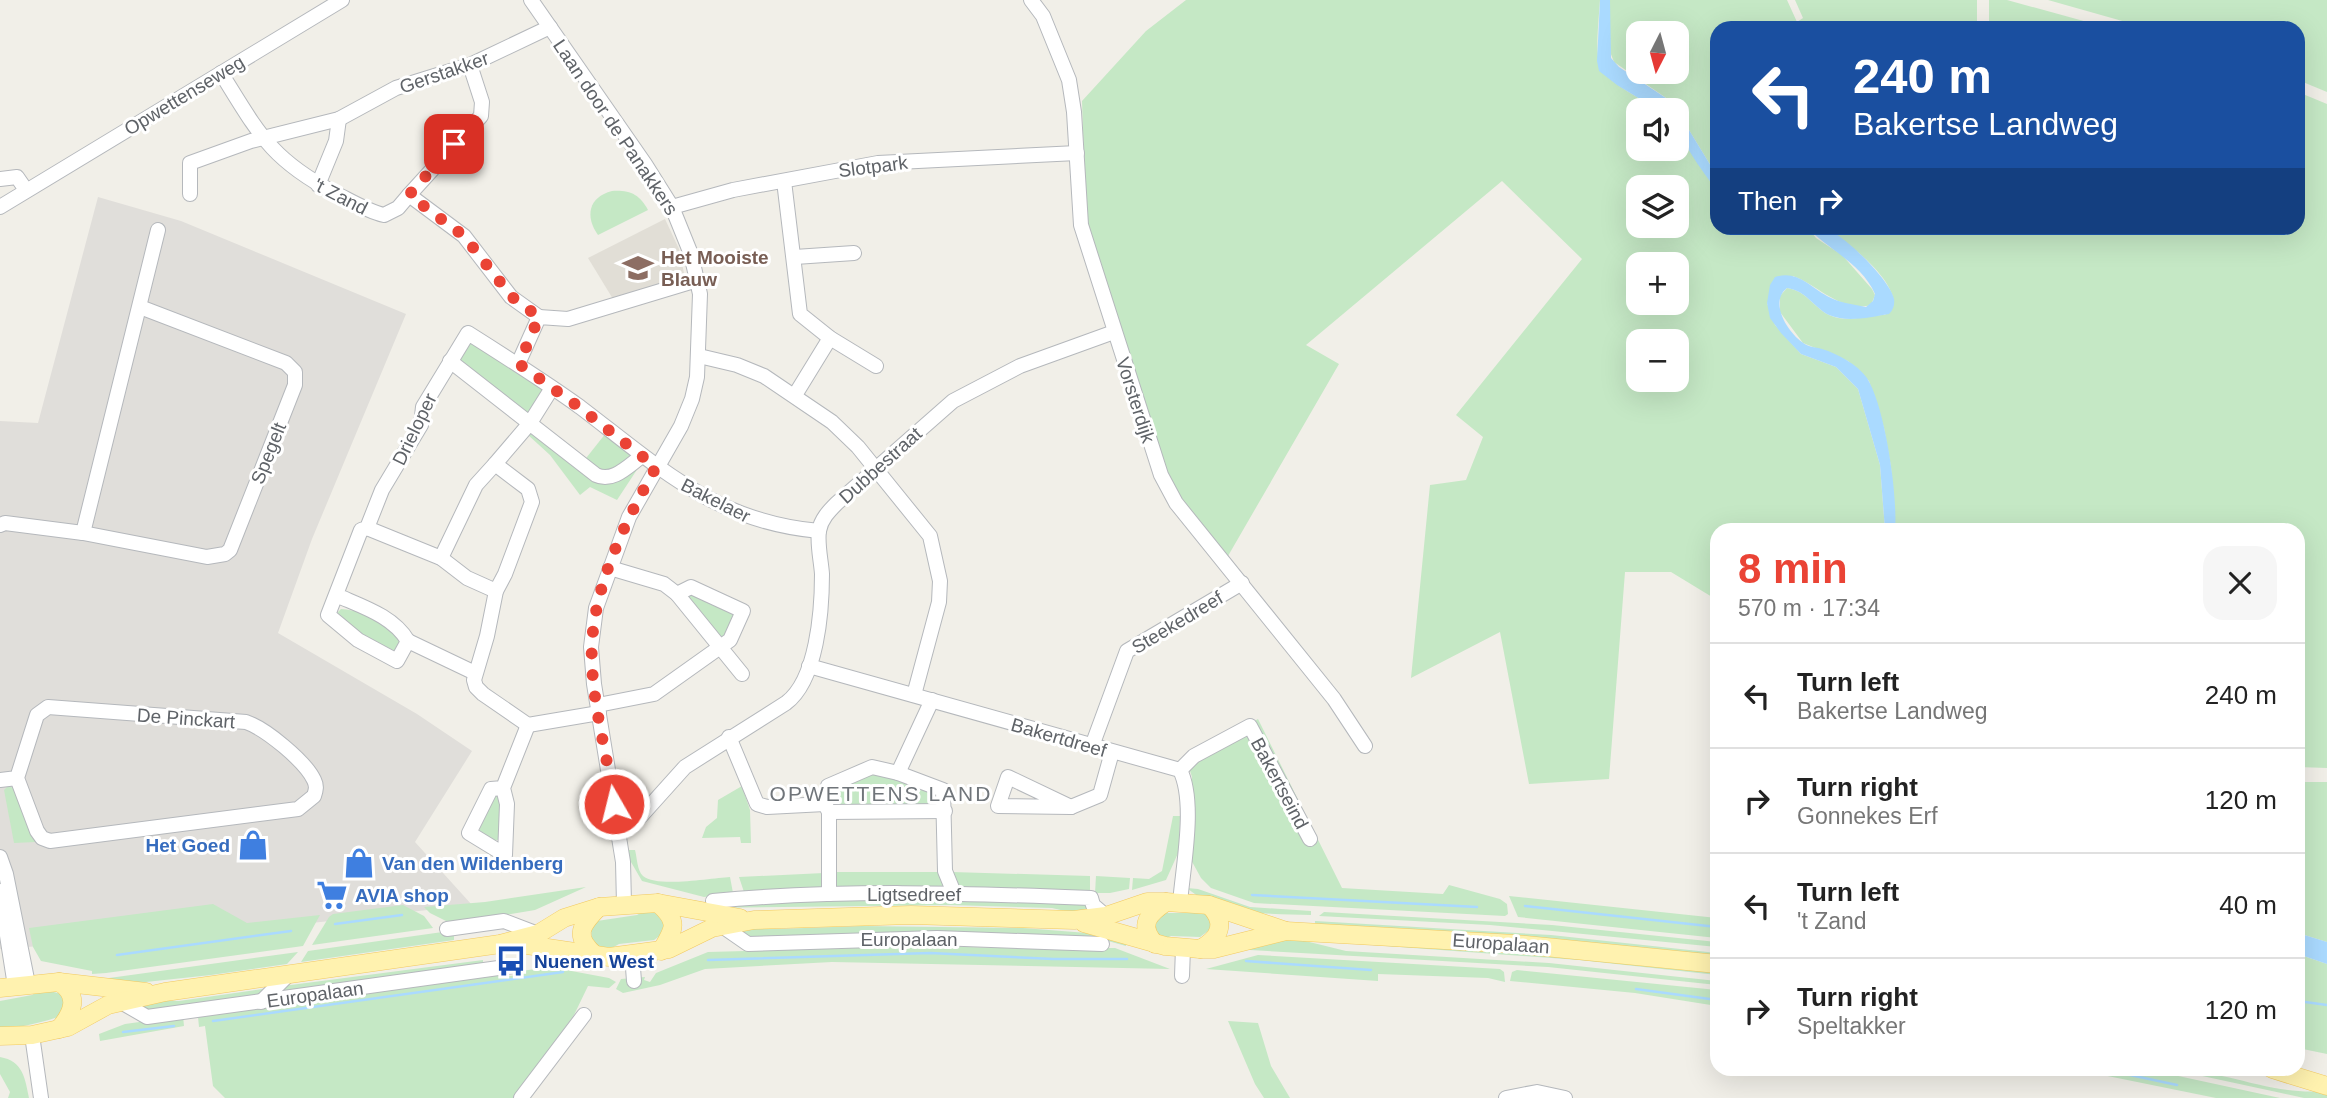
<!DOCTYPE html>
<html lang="en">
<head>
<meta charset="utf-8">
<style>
  :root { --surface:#fff; --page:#f6f6f6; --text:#222; --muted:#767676; --line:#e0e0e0; --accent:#ea4335 }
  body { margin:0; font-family:Arial,sans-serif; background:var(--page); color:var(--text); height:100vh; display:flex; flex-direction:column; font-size:26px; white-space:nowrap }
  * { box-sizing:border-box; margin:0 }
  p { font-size:23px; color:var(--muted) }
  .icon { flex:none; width:38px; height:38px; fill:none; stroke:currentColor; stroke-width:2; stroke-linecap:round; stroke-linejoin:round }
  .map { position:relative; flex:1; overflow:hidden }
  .sheet { position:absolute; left:1710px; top:523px; width:595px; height:553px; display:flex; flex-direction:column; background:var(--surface); border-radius:21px; box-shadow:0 7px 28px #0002 }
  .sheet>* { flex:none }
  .top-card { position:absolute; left:1710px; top:21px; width:595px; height:214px; border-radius:21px; box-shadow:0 7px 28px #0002; background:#1a4fa0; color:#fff; overflow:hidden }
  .needle { width:46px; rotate:186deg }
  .tools { position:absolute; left:1626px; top:21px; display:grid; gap:14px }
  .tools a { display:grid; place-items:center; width:63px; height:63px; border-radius:14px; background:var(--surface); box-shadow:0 7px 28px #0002; font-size:35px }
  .pin { position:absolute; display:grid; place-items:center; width:60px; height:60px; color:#fff; margin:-30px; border-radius:14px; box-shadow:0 4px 10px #0006 }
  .me { position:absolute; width:77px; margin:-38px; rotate:352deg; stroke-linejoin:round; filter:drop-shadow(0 0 5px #0008) }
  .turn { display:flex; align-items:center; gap:24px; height:147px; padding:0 28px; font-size:32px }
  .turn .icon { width:91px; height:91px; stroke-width:2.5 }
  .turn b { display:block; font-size:49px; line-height:60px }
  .then { display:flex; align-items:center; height:66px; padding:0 28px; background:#0003; gap:14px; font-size:26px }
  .round { display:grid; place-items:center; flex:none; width:74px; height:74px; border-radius:21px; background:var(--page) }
  .overview { display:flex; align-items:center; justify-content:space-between; height:119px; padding:0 28px }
  h1 { font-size:42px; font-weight:700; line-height:52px; color:var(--accent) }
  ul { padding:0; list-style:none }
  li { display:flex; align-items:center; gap:21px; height:105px; padding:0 28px; border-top:2px solid var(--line) }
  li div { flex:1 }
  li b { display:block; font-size:26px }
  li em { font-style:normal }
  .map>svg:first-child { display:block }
  .industrial { fill:#e0deda }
  .education { fill:#e1ded6 }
  .green { fill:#c5e8c5; fill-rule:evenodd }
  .water { fill:#aadaff }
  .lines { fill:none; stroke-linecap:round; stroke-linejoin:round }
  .stream { stroke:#aadaff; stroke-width:2.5 }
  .minor-casing { stroke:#b5b8bc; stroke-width:16 }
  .major-casing { stroke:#f2c960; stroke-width:19 }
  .minor { stroke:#fff; stroke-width:14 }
  .major { stroke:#fff2af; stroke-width:18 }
  .route { stroke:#ea4335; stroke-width:12; stroke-dasharray:0 21.6 }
  .labels { text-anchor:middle; stroke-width:6; stroke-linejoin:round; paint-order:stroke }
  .street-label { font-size:19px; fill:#5f6368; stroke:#fff }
  .education-label { font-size:19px; font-weight:bold; fill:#785e54; stroke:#fff; text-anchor:start }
  .shop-label { font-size:19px; font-weight:bold; fill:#366cbe; stroke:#fff; text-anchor:start }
  .transit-label { font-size:19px; font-weight:bold; fill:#164399; stroke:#fff; text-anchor:start }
  .neighbourhood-label { font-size:21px; letter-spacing:2px; fill:#70757a; stroke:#fff }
</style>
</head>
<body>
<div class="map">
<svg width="2327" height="1098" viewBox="0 0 2327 1098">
  <rect width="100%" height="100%" fill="#f1efe8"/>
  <path class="industrial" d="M98 197 181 221 406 314 312 539 278 633 417 714 472 751 415 842 472 905 240 931 0 949V421L38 423Z"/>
  <path class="education" d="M665 219 679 249 685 278 613 299 588 258Z"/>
  <g class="green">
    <path d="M1186 0H1600C1594 80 1593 69 1658 110H1638V149H1676L1677 124 1717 191V228H1808L1816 238 1842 255 1872 289 1875 295 1871 305C1841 313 1818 285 1793 276L1767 303 1775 325 1801 354 1836 367 1858 389 1880 465 1885 530H1717V600L1671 572H1625L1609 779 1529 784 1500 632 1411 678 1430 485 1466 480 1483 437 1456 415 1582 259 1502 181 1306 345 1339 364 1228 556 1181 498 1164 465 1086 218 1082 101 1146 31ZM1638 187H1676V226H1638ZM1638 264H1676V303H1638ZM1638 341H1676V380H1638Z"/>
    <path d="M1610 0H1787L1797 22 1803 18 1795 0H1977V28H1717V176L1672 102 1614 62 1609 49ZM1638 33H1676V72H1638Z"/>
    <path d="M1989 0H2007L2109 28H1989Z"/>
    <path d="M2048 0H2327V92L2298 80V28H2147Z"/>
    <path d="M2298 92 2327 104V768L2298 767V530H1974L1954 527 1947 530H1895L1891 467 1884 428 1869 381 1848 361 1803 343 1780 312V296L1787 288C1807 291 1813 307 1829 315 1848 324 1866 314 1885 315L1894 304C1893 276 1847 242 1826 228H2298Z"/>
    <path d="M612 191C630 190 639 194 648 210L598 235C585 217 588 197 612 191Z"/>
    <path d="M469 342 477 343 541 383 545 391 529 416 455 360Z"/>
    <path d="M606 433 637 456 608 476 583 462Z"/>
    <path d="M527 434 543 435 598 481 642 462 617 500 590 487 580 495 550 455Z"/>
    <path d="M692 594 736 615 730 633 720 638 687 598Z"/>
    <path d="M341 609C372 612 381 620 401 642L398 649C376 657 351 626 336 614Z"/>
    <path d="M1258 719 1342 888 1443 894 1449 885 1500 899 1507 904 1508 914 1505 916 1254 903 1211 888 1201 878 1190 858 1192 777 1190 771 1177 764Z"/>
    <path d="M871 770 938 792 939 805H834L831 803 832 792Z"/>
    <path d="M2298 782H2327V942L2298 933Z"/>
    <path d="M9 785 15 790 36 842 14 843 4 790Z"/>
    <path d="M742 786 750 810 751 843H741L740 837 702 838 706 827 717 818 718 800Z"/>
    <path d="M493 795H500L503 807 500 839 494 841 480 835C478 820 486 808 493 795Z"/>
    <path d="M1173 816H1180L1179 851 1166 880 1132 890 1133 878 1149 879 1162 871Z"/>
    <path d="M624 850H635C637 857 637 871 643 876 657 888 711 878 730 877L733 893 704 897 642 881Z"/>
    <path d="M833 872H941L947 887 833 888Z"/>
    <path d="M952 872 1090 876V891L959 887Z"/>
    <path d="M824 873V888L744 892 739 877Z"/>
    <path d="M1096 876 1130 878 1129 889 1110 893H1095Z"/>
    <path d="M586 887 535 910 475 920 448 922 430 913 424 907 485 902Z"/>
    <path d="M1187 888 1198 889 1250 907 1311 911V915C1270 913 1220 917 1187 888Z"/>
    <path d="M1509 896 1717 918V938L1518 917Z"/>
    <path d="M792 899 1085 901 1095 912 1082 915 1052 908 950 905 694 908 693 900 705 903Z"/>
    <path d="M213 904 247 923 320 915 303 946 106 973 92 974V971L41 961 33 947 29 928Z"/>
    <path d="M403 905 424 916 433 928 312 945 329 917 333 914Z"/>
    <path d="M646 910 661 915 665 926 661 935 654 940 619 944 610 949 601 948 592 941 591 928 597 921 637 915Z"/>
    <path d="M1324 912 1552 925 1717 942V947L1490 925 1319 916Z"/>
    <path d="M1166 913H1204L1210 916 1212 928 1200 937 1171 936 1164 939 1157 934 1155 926 1160 915Z"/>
    <path d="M1315 921 1551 935 1717 953V959L1315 927Z"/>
    <path d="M485 926 454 935V940L301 962 308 951Z"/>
    <path d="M750 926 776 929 862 926 1023 928 1113 935 1126 938V946L1108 941H750L736 929Z"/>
    <path d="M1289 937 1346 951 1549 963 1717 981V985L1548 967 1250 950 1241 946Z"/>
    <path d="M1331 942 1489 947 1717 970V975L1579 960Z"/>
    <path d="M933 946 1105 951 1106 948H1115L1170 969 832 962 705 969 660 985 623 993 616 989 621 979 645 977 644 980 650 982 656 973 708 952Z"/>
    <path d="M298 952 287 964 211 975 118 985 102 979Z"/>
    <path d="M2298 954 2327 964V1054L2298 1048Z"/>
    <path d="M1258 955 1500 969 1504 972 1505 982 1488 978 1378 974V981L1206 969Z"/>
    <path d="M483 960V967L274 997 283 986Z"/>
    <path d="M550 967 609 978 616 982 609 988 588 986 574 1015 514 1098H225L213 1086 205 1026 199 1027 198 1017 508 972 509 976 521 975V971Z"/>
    <path d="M1517 970 1717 990V1006L1635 993 1510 981 1512 972Z"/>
    <path d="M269 988 261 997 154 1012 137 1003 145 1000 179 1001Z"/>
    <path d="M43 989 61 994 65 1006 58 1017C48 1021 9 1030 0 1029V1001L32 995Z"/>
    <path d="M183 1016 184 1026 100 1041 99 1034 125 1024Z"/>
    <path d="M1228 1021 1258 1023 1271 1066 1290 1098H1264L1255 1084Z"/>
    <path d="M0 1057C23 1061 25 1078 29 1098H8L10 1092 0 1074Z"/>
    <path d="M2073 1069H2146L2280 1098H2216Z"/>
    <path d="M2170 1069C2222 1069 2272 1096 2324 1091L2327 1093V1098H2304Z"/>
  </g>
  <g class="water">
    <path d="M1600 0H1610L1611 58 1619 67 1672 102 1717 176V191C1701 168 1676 139 1676 110H1658L1617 85 1599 71 1597 61Z"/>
    <path d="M1808 228C1813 228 1820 226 1824 228 1842 232 1891 281 1894 299 1895 305 1893 310 1889 314 1871 317 1847 323 1829 315 1813 307 1807 291 1787 288 1769 302 1787 331 1802 342 1808 347 1815 347 1822 349 1838 354 1857 364 1867 378 1885 406 1898 496 1895 530H1885L1880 465 1858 389 1836 367 1801 354 1781 333 1770 318 1767 303 1770 285 1775 277C1797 270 1809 286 1827 296 1839 303 1852 304 1866 307L1873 301 1875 294C1862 264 1829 250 1808 228Z"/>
    <path d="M2298 933 2327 942V964L2298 954Z"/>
  </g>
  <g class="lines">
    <g class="stream">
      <path d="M1252 895 1477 907"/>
      <path d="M1525 906 1717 927"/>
      <path d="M335 924 402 915"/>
      <path d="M117 955 291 931"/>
      <path d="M708 960 930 953 1053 959H1127"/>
      <path d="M1246 961 1371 970"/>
      <path d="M1636 989 1717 1000"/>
      <path d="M2298 1001 2327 1005"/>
      <path d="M213 1021 563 972"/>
      <path d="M123 1032 174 1026"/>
      <path d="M2102 1069 2177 1085"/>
    </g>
    <g class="minor-casing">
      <g id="minor">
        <path d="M531 0 645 164 672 207 691 254 700 294 697 377 692 399 681 426 629 517 596 608 591 647 594 684 623 862 624 904"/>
        <path d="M1031 0 1043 16 1069 80 1074 112 1081 225 1161 475 1176 503 1334 699 1365 746"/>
        <path d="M221 73C258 132 270 159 335 193 351 201 367 211 384 215L398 208 409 195 464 236 511 297 539 317"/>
        <path d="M0 179 17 177 26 190"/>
        <path d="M784 181 800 314 830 338 876 366"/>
        <path d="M318 185 336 141 339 119"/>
        <path d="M190 194V163L251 141 339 119 396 88 470 65 550 27"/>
        <path d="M409 195 481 116 482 102 470 65"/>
        <path d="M0 207 342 0"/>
        <path d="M672 207 733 190 878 163 1077 153"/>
        <path d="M795 257 854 253"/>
        <path d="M699 356 737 365 764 376 832 422 858 447 930 536 940 581 939 602 914 695"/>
        <path d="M450 361 596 475C613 483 628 466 642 456"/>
        <path d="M518 364 539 317 568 319 697 280"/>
        <path d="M552 388 530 423 495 464 528 489 532 502 505 574 496 591 487 636 474 680 476 687 483 694 528 725 599 713"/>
        <path d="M795 395 830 338"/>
        <path d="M0 525 5 523 83 533 207 557 225 554 230 550 295 385V372L286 363 140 307"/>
        <path d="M367 528 441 558 467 578 496 591"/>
        <path d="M83 533 158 230"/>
        <path d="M441 558 476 485 495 464"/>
        <path d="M610 568 664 584 677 594 742 674"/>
        <path d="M336 595C363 607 393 616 408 641L397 661 358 640 328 615 361 530 367 528 382 490 421 425 423 407 468 333C506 357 544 381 580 407 659 467 715 522 819 531"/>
        <path d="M408 641 475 673"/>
        <path d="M809 666 1180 770C1196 802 1183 866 1180 903"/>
        <path d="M598 705 654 694 730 640 743 611 691 587 677 594"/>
        <path d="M729 737 757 804 767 807 825 804"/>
        <path d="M1092 746 1127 651 1242 583"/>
        <path d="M1180 770 1194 756 1250 726 1310 839"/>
        <path d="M898 773 932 700"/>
        <path d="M1008 777 1071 807 998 806Z"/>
        <path d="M0 780 17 778 37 715 48 707 246 722C266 729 305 761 314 780 317 786 316 790 314 796L298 809 50 841 42 838 37 831 17 778"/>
        <path d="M503 788 491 789 469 833 505 855 507 804 503 788 528 725"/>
        <path d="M1071 807 1100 795 1112 752"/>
        <path d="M829 812 945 811"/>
        <path d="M616 820 641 816 685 767 786 703C817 680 822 611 822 574 821 560 817 544 819 531 821 519 829 511 837 503L953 401 1020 366 1114 332"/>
        <path d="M0 857 6 874 28 984"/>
        <path d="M0 891 15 986"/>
        <path d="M829 894V812L825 804 828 786 872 767 898 773 943 790 945 871 954 893"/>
        <path d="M713 901C839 889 965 893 1091 898L1093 905 1106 916"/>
        <path d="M722 926 748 944 937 938 1102 944"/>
        <path d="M447 929 504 921 538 934"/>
        <path d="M632 955 634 981"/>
        <path d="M1182 976 1183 948"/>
        <path d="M121 1002 147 1017 513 966"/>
        <path d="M261 1002 289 974"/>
        <path d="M32 1035 41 1098"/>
        <path d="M521 1098 584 1015"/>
        <path d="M1506 1098 1537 1092 1565 1098"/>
      </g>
    </g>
    <g class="major-casing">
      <g id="major">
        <path d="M658 903C679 922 675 928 661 951"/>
        <path d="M1084 923 1165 946 1200 949H1214L1286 931 1515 944 1717 964"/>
        <path d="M500 944H520L609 957 669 949 712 928 754 920 911 915 1074 920 1106 916 1147 902H1166L1209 905 1286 931"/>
        <path d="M1155 944C1138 925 1148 914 1166 902"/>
        <path d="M1200 949C1220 938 1227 923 1209 905"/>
        <path d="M595 955C573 936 581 925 599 907"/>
        <path d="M59 982C80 995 73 1013 59 1029"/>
        <path d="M0 988 59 982 146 992"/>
        <path d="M0 1036 32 1035 68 1027 108 1005 165 992 500 944 538 934 564 918 599 907 658 903 740 918"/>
        <path d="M2272 1069 2327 1086"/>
      </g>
    </g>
    <use href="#minor" class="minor"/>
    <use href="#major" class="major"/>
  </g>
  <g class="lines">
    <path class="route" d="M454 144 409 195 464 236 512 297 539 317 519 364 579 407 656 467C623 526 588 596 592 665 594 711 608 758 614 804"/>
  </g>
  <defs>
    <g id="school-bare" transform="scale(2.415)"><path d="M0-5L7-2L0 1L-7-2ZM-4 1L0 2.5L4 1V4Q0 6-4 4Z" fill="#8d6e63" stroke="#fff" stroke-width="2.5" paint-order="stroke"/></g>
    <g id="shop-bare" transform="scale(2.415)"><path d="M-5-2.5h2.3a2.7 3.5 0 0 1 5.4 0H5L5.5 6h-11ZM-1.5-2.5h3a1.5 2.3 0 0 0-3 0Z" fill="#3f7fe0" stroke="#fff" stroke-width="2.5" paint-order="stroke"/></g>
    <g id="supermarket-bare" transform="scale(2.415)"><path d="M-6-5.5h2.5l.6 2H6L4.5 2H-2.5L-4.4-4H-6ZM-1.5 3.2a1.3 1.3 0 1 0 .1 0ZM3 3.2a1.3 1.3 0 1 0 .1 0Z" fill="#3f7fe0" stroke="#fff" stroke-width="2.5" paint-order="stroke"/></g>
    <g id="bus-bare" transform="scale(2.415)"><path d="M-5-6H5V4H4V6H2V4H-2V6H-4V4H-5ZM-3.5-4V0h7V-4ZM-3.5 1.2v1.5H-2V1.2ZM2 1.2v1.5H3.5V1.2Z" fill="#1a4fb4" stroke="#fff" stroke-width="2.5" paint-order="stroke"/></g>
  </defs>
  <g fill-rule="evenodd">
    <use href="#school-bare" x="638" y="268"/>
    <use href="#shop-bare" x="253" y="845"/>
    <use href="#shop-bare" x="359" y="863"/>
    <use href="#supermarket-bare" x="332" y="895"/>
    <use href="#bus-bare" x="511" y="961"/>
  </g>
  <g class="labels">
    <g class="street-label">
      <text transform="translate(444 72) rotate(-19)" y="7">Gerstakker</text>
      <text transform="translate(184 95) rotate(-31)" y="7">Opwettenseweg</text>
      <text transform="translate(616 127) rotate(56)" y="7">Laan door de Panakkers</text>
      <text transform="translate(873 166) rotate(-7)" y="7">Slotpark</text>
      <text transform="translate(341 196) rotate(27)" y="7">'t Zand</text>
      <text transform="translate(1136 400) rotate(72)" y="7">Vorsterdijk</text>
      <text transform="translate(414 429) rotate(-64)" y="7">Drieloper</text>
      <text transform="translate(268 453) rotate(-68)" y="7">Spegelt</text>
      <text transform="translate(880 465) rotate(-42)" y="7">Dubbestraat</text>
      <text transform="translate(716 500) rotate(27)" y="7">Bakelaer</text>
      <text transform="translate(1177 622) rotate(-31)" y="7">Steekedreef</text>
      <text transform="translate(186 718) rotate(4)" y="7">De Pinckart</text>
      <text transform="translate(1059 737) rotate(16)" y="7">Bakertdreef</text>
      <text transform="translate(1280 783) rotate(62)" y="7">Bakertseind</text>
      <text x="914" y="901">Ligtsedreef</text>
      <text x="909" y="946">Europalaan</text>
      <text transform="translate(1501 943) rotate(4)" y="7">Europalaan</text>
      <text transform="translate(315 994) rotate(-8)" y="7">Europalaan</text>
    </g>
    <g class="education-label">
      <text x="661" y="264">Het Mooiste<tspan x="661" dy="22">Blauw</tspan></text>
    </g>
    <g class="shop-label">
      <text x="230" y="852" text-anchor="end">Het Goed</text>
      <text x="382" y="870">Van den Wildenberg</text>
      <text x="355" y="902">AVIA shop</text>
    </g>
    <g class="transit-label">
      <text x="534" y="968">Nuenen West</text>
    </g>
    <g class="neighbourhood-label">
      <text x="881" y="801">OPWETTENS LAND</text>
    </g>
  </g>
</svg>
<div class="tools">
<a><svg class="needle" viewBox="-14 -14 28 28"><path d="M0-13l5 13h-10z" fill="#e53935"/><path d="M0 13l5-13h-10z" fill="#767676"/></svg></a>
<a><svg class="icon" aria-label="sound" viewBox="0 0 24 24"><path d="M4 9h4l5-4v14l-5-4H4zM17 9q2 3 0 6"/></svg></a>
<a><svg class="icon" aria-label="layers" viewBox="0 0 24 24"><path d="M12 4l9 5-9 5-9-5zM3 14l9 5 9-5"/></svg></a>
<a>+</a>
<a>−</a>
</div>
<div class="pin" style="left:454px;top:144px;background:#d93025"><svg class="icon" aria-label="arrive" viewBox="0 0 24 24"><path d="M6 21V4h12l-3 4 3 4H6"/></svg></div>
<svg class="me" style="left:614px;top:804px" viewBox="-20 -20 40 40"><circle r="17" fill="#ea4335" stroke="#fff" stroke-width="3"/><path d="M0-11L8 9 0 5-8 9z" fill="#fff"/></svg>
<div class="top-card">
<div class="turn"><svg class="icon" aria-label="left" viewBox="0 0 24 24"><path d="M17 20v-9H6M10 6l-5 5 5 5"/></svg><div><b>240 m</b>Bakertse Landweg</div></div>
<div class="then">Then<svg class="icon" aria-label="right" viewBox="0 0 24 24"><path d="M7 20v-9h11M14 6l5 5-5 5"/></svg></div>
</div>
<section class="sheet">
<div class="overview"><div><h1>8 min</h1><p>570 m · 17:34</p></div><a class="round"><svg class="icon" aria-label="close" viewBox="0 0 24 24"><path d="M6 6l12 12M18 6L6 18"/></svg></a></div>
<ul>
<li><svg class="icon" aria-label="left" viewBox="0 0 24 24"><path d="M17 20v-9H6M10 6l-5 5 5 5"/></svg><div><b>Turn left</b><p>Bakertse Landweg</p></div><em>240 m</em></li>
<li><svg class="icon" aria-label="right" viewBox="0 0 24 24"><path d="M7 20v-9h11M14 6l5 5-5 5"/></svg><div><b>Turn right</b><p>Gonnekes Erf</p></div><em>120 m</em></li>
<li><svg class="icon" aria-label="left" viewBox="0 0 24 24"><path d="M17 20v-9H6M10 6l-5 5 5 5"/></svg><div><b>Turn left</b><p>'t Zand</p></div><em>40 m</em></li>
<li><svg class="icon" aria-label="right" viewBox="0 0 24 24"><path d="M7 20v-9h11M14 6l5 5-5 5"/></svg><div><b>Turn right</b><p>Speltakker</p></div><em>120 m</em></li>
</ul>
</section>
</div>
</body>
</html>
